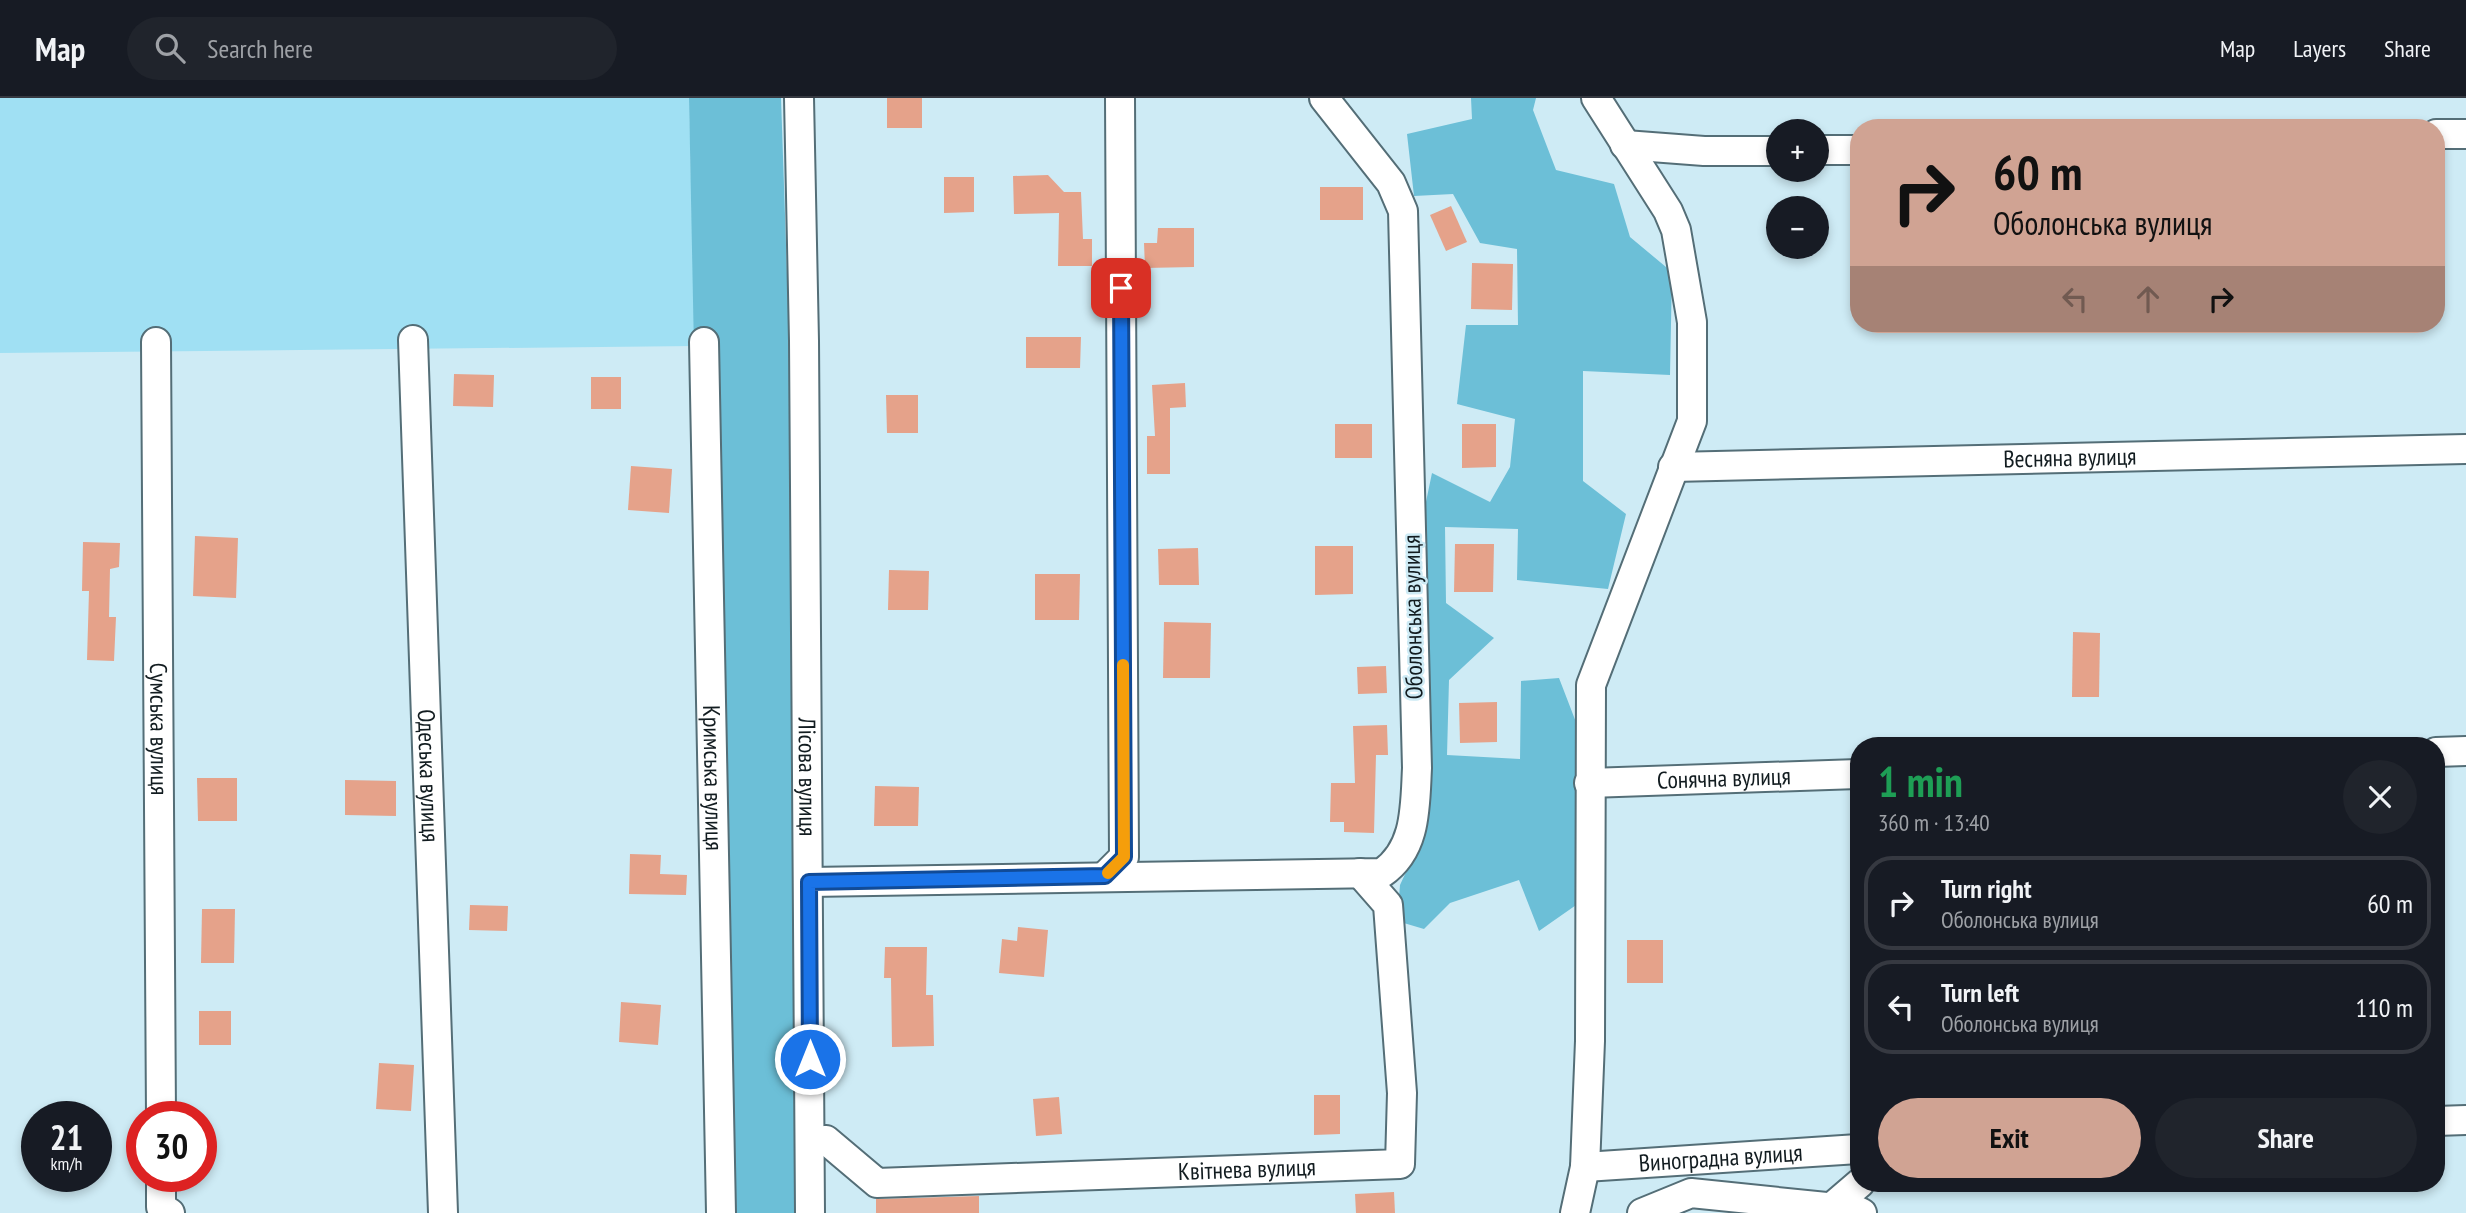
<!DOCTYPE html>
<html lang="en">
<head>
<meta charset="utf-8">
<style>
  :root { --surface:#171b24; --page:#20242c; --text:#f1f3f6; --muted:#9ea1a6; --line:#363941; --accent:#d0a393 }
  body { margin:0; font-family:"PT Sans Narrow",sans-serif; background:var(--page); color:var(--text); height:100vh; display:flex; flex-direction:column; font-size:26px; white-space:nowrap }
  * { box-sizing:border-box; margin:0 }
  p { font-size:23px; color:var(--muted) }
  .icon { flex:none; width:38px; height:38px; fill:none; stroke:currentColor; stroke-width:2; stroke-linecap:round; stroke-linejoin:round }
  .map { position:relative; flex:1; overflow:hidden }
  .panel { position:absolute; left:1850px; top:639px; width:595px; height:455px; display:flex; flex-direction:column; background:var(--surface); border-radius:28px; box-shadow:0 4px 10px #0003 }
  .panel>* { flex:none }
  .hud { position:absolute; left:1850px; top:21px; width:595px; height:214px; border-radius:28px; box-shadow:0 4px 10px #0003; background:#d0a393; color:#111; overflow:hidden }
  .controls { position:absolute; left:1766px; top:21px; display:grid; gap:14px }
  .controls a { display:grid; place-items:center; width:63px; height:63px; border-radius:50%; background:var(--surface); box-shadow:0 4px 10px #0003; font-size:35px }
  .speed { position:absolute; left:21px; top:1003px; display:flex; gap:14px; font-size:35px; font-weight:700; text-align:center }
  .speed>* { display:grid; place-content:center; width:91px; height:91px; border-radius:50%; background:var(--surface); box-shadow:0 4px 10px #0003; line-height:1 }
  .speed small { font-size:18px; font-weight:400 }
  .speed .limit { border:10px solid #d22; background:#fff; color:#111 }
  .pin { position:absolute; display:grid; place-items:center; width:60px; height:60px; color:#fff; margin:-30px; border-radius:14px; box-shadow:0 4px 10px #0006 }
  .me { position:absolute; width:77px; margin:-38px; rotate:0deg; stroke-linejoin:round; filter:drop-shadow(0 0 5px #0008) }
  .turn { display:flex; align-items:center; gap:24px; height:147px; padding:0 28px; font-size:32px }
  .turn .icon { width:91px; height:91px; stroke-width:2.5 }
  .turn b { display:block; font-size:49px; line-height:60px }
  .lanes { display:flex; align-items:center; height:66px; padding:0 28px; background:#0003; justify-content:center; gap:35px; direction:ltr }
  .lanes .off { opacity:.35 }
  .round { display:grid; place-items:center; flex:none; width:74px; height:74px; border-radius:37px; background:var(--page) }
  .overview { display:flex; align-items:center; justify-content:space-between; height:119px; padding:0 28px }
  h1 { font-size:42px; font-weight:700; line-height:52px; color:#1e9e55 }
  .button { display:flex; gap:14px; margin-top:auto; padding:14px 28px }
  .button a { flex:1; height:80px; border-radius:42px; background:var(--accent); color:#111; font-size:28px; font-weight:700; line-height:80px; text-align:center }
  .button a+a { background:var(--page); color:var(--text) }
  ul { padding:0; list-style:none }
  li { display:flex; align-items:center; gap:21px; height:94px; margin:0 14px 10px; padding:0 14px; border:4px solid var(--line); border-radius:28px }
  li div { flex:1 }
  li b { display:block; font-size:26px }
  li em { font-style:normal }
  header { display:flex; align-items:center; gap:42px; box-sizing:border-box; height:98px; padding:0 35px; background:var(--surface); border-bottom:2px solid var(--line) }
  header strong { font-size:33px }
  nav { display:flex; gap:38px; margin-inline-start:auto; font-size:24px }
  .search { width:490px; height:63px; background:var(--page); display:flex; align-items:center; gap:18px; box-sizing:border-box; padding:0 24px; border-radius:38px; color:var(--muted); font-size:26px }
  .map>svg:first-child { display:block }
  .green { fill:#a0e0f3 }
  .forest { fill:#6cbfd7 }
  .building { fill:#e5a28a }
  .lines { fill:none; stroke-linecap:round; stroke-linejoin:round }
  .minor-casing { stroke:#546e77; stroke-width:32 }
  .minor { stroke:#fff; stroke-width:28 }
  .route-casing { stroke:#114b97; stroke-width:18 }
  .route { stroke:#1a73e8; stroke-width:12 }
  .slow { stroke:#f59e0b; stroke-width:12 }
  .labels { text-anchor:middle; stroke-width:5; stroke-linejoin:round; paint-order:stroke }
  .street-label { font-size:24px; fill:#121c20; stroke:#ceebf5 }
</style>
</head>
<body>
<header>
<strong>Map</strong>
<div class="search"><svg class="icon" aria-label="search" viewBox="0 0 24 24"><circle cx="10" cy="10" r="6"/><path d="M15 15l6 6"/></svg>Search here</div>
<nav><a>Map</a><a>Layers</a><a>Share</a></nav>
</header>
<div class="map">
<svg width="2466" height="1115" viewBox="0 0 2466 1115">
  <rect width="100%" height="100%" fill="#ceebf5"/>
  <path class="green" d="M0 0H689L695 248 0 255Z"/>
  <g class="forest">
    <path d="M689 0H781L819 1115H711Z"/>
    <path d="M1471 0H1536L1533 12 1556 72 1614 86 1630 139 1672 174 1670 277 1583 273V383L1626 416 1608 491 1517 482 1518 431 1445 429 1446 505 1494 540 1449 582 1447 657 1520 661 1521 583 1559 580 1579 632V805L1539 833 1519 782 1450 805 1424 831 1397 823 1400 787 1418 748 1422 423 1432 375 1490 404 1510 369 1515 321 1457 306 1466 227H1518L1517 151 1480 145 1453 96 1414 98 1407 36 1472 21Z"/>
  </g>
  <g class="building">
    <rect x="887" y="0" width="35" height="30"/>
    <path d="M1048 77 1064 94H1081L1083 141H1092V168H1058L1059 115 1014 116 1013 78Z"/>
    <path d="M944 79H974V114L944 115Z"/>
    <rect x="1320" y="89" width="43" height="33"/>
    <path d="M1451 108 1467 144 1446 153 1430 117Z"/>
    <path d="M1158 130H1194V169L1145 170 1144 145H1157Z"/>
    <path d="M1472 165 1513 166 1512 212 1471 211Z"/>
    <path d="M1026 239H1081L1080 270H1026Z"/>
    <path d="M454 276 494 277 493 309 453 308Z"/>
    <rect x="591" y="279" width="30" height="32"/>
    <path d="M1185 285 1186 309 1170 310V376H1147V338H1155L1152 287Z"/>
    <path d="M886 297H918V335H887Z"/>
    <rect x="1335" y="326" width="37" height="34"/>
    <path d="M1462 326H1496V369L1462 370Z"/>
    <path d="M631 368 672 371 669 415 628 412Z"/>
    <path d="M195 438 238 440 236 500 193 498Z"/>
    <path d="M83 444 120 445 119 469 110 471 109 519H116L114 563 87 562 89 493H82Z"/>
    <path d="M1455 446H1494L1493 494H1454Z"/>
    <path d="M1315 448H1353V496L1315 497Z"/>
    <path d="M1198 450 1199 487H1159L1158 451Z"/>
    <path d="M889 472 929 473 928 512H888Z"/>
    <path d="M1035 476H1080L1079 522H1035Z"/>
    <path d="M1164 524 1211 525 1210 580H1163Z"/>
    <path d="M2073 534 2100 535 2099 599H2072Z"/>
    <path d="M1386 568 1387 595 1358 596 1357 569Z"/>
    <path d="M1497 604V644L1460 645 1459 605Z"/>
    <path d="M1387 627 1388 657H1376L1374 735 1344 734V724H1330L1331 685H1355L1353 628Z"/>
    <path d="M197 680H237V723H198Z"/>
    <path d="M345 682 396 683V718L345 717Z"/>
    <path d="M875 688 919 689 918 728H874Z"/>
    <path d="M630 756 661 757 660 776 687 777 686 797 629 796Z"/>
    <path d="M470 807 508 808 507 833 469 832Z"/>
    <path d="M202 811H235L234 865H201Z"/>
    <path d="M1018 829 1048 832 1044 879 999 875 1002 841 1017 843Z"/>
    <rect x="1627" y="842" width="36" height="43"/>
    <path d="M885 849H927L926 897H933L934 948 892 949 891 880H884Z"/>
    <path d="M621 904 661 907 658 947 619 944Z"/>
    <rect x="199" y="913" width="32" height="34"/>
    <path d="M379 965 414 967 411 1013 376 1011Z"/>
    <path d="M1314 997H1340V1036L1314 1037Z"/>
    <path d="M1059 999 1062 1036 1036 1038 1033 1001Z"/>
    <path d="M1394 1094 1395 1115H1356L1355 1096Z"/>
    <path d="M979 1098V1115H876V1101Z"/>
  </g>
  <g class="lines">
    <g class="minor-casing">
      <g id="minor">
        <path id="s1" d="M799 0 804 243 810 1115"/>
        <path d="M2436 36H2466"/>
        <path d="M1625 47 1704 53H1778"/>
        <path d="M1816 52H1858"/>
        <path id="s2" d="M413 242 443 1115"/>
        <path id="s3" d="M156 244 161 1018"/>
        <path id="s4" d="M704 244 721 1115"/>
        <path id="s5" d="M1673 369 2466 351"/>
        <path d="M2436 654 2466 653"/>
        <path id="s6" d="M1589 685 1858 676"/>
        <path d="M1105 778 1124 759 1120 0"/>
        <path d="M809 784 1382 775C1417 751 1415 708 1417 670L1403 113 1391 85 1324 0"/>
        <path d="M2436 1023 2466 1022"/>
        <path id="s7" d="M810 1044 826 1042 877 1085 1400 1066 1402 995 1388 807 1360 775"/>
        <path id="s8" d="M1585 1069 1858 1051"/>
        <path d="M161 1078V1109L170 1115"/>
        <path d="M1832 1109 1860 1085"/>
        <path d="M1575 1115 1585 1069 1590 943 1591 587 1692 323V224L1676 132 1668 113 1596 0"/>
        <path d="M1642 1115 1691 1095 1856 1112 1862 1115"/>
      </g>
    </g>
    <use href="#minor" class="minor"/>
  </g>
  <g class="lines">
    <g class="route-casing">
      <path id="route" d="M810 961 809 784 1105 778 1124 759 1121 190"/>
    </g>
    <use href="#route" class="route"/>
    <path class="slow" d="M1108 775 1124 759 1123 567"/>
  </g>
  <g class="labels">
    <g class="street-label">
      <text dy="8" stroke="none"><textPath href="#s5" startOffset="397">Весняна вулиця</textPath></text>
      <text transform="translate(1413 519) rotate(-91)" y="8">Оболонська вулиця</text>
      <text dy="8" stroke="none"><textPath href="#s3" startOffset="387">Сумська вулиця</textPath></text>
      <text dy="8" stroke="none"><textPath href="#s2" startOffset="436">Одеська вулиця</textPath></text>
      <text dy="8" stroke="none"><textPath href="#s1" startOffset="679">Лісова вулиця</textPath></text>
      <text dy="8" stroke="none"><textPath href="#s4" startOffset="436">Кримська вулиця</textPath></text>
      <text dy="8" stroke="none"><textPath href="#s6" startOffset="135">Сонячна вулиця</textPath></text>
      <text dy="8" stroke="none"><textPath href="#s8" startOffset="136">Виноградна вулиця</textPath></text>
      <text dy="8" stroke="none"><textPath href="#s7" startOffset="453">Квітнева вулиця</textPath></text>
    </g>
  </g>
</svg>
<div class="controls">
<a>+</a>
<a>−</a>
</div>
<div class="speed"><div>21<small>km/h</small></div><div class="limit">30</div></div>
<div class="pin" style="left:1121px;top:190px;background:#d93025"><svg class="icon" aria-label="arrive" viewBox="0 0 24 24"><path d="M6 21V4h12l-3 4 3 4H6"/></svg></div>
<svg class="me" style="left:810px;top:961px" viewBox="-20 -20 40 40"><circle r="17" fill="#1a73e8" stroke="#fff" stroke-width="3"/><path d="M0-11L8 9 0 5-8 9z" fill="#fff"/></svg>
<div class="hud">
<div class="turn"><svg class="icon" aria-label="right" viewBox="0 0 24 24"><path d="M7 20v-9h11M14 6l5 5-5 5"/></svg><div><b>60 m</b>Оболонська вулиця</div></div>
<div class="lanes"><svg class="icon off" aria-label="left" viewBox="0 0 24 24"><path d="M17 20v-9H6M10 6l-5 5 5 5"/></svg><svg class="icon off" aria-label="ahead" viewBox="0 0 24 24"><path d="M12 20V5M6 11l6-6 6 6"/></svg><svg class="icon" aria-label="right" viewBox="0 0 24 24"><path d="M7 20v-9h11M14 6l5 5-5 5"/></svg></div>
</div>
<section class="panel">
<div class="overview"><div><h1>1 min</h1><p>360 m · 13:40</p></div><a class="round"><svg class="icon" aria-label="close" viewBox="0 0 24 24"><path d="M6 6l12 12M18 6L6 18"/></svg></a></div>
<ul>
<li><svg class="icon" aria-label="right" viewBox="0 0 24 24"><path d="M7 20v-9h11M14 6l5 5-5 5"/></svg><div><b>Turn right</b><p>Оболонська вулиця</p></div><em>60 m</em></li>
<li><svg class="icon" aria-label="left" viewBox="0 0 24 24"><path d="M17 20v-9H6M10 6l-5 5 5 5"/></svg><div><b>Turn left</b><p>Оболонська вулиця</p></div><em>110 m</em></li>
</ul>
<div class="button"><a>Exit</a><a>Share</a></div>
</section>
</div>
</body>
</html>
